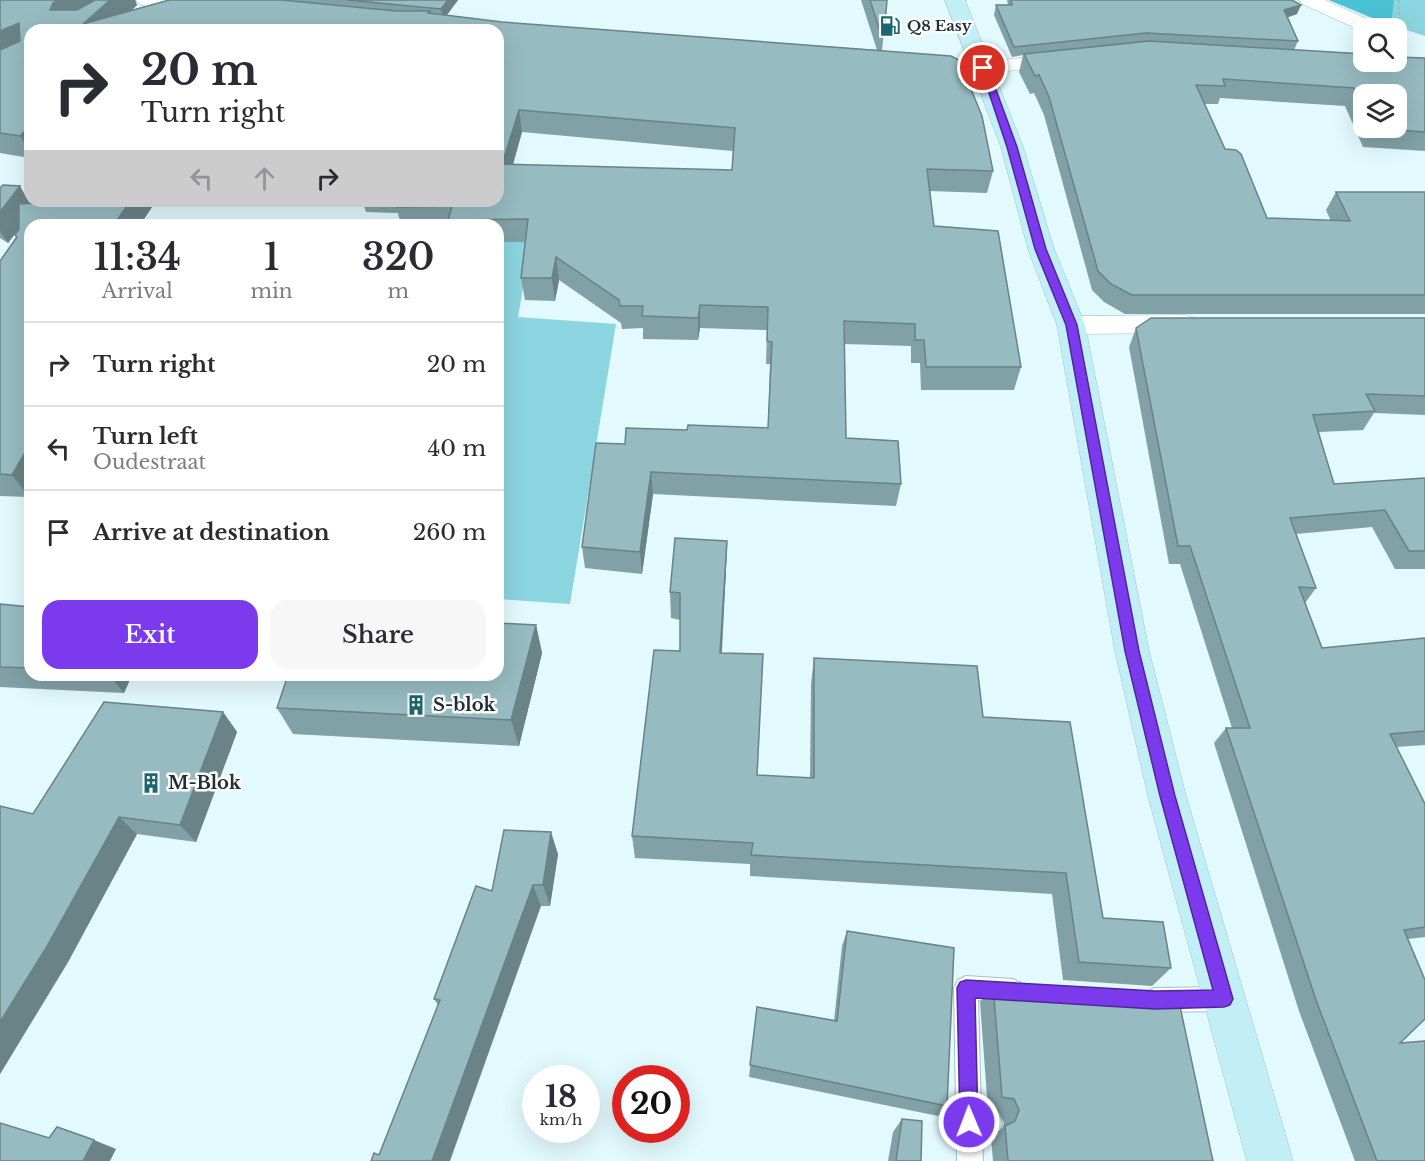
<!DOCTYPE html>
<html lang="en">
<head>
<meta charset="utf-8">
<style>
  :root { --surface:#fff; --page:#f7f7f7; --text:#2b2b33; --muted:#7c7c81; --line:#e1e1e2; --accent:#7c3aed }
  body { margin:0; font-family:"Libre Baskerville",serif; background:var(--page); color:var(--text); height:100vh; display:flex; flex-direction:column; font-size:22px; white-space:nowrap }
  * { box-sizing:border-box; margin:0 }
  p { font-size:20px; color:var(--muted) }
  .icon { flex:none; width:33px; height:33px; fill:none; stroke:currentColor; stroke-width:2; stroke-linecap:round; stroke-linejoin:round }
  .map { position:relative; flex:1; overflow:hidden }
  .sheet { position:absolute; left:24px; top:219px; width:480px; height:462px; display:flex; flex-direction:column; background:var(--surface); border-radius:18px; box-shadow:0 6px 24px #0002 }
  .sheet>* { flex:none }
  .top-card { position:absolute; left:24px; top:24px; width:480px; height:183px; border-radius:18px; box-shadow:0 6px 24px #0002; background:#fff; color:var(--text); overflow:hidden }
  .fabs { position:absolute; left:1353px; top:18px; display:grid; gap:12px }
  .fabs a { display:grid; place-items:center; width:54px; height:54px; border-radius:12px; background:var(--surface); box-shadow:0 6px 24px #0002; font-size:30px }
  .speed { position:absolute; left:522px; top:1065px; display:flex; gap:12px; font-size:30px; font-weight:700; text-align:center }
  .speed>* { display:grid; place-content:center; width:78px; height:78px; border-radius:50%; background:var(--surface); box-shadow:0 6px 24px #0002; line-height:1 }
  .speed small { font-size:15px; font-weight:400 }
  .speed .limit { border:9px solid #d22; background:#fff; color:#111 }
  .pin { position:absolute; display:grid; place-items:center; width:51px; height:51px; color:#fff; margin:-26px; border:3px solid #fff; border-radius:50%; box-shadow:0 2px 6px #0007 }
  .me { position:absolute; width:66px; margin:-33px; rotate:359deg; stroke-linejoin:round; filter:drop-shadow(0 0 4px #0008) }
  .turn { display:flex; align-items:center; gap:21px; height:126px; padding:0 18px; font-size:27px }
  .turn .icon { width:78px; height:78px; stroke-width:2.5 }
  .turn b { display:block; font-size:42px; line-height:51px }
  .lanes { display:flex; align-items:center; height:57px; padding:0 18px; background:#0003; justify-content:center; gap:30px; direction:ltr }
  .lanes .off { opacity:.35 }
  .eta { display:flex; justify-content:space-evenly; align-items:center; height:102px; text-align:center }
  .eta b { font-size:36px; font-weight:600; line-height:42px }
  .primary-button { display:flex; gap:12px; margin-top:auto; padding:12px 18px }
  .primary-button a { flex:1; height:69px; border-radius:18px; background:var(--accent); color:#fff; font-size:24px; font-weight:600; line-height:69px; text-align:center }
  .primary-button a+a { background:var(--page); color:var(--text) }
  ul { padding:0; list-style:none }
  li { display:flex; align-items:center; gap:18px; height:84px; padding:0 18px; border-top:2px solid var(--line) }
  li div { flex:1 }
  li b { display:block; font-size:22px }
  li em { font-style:normal }
  .map>svg:first-child { display:block }
  .green { fill:#8bd5e1 }
  .forest { fill:#4ac3d5 }
  .lines { fill:none; stroke-linecap:round; stroke-linejoin:round }
  .lane-casing { stroke:#9fc4cb; stroke-width:2 }
  .street-casing { stroke:#9fc4cb; stroke-width:1 }
  .secondary-casing { stroke:#9fc4cb; stroke-width:1 }
  .path { stroke:#a6bbbe; stroke-width:2; stroke-dasharray:3 3; stroke-linecap:butt }
  .lane { fill:#fff; fill-rule:evenodd }
  .street { fill:#fff; fill-rule:evenodd }
  .secondary { fill:#c2eff6; fill-rule:evenodd }
  .wall { fill:#81a1a6; fill-rule:evenodd }
  .shaded-wall { fill:#698387 }
  .building { fill:#96bbc1; stroke:#698387; stroke-width:1.5; fill-rule:evenodd }
  .route { fill:#7c3aed; stroke:#51269a; stroke-width:1.5 }
  .labels { text-anchor:middle; stroke-width:5; stroke-linejoin:round; paint-order:stroke }
  .far-poi-label { font-size:15px; font-weight:bold; fill:#202f31; stroke:#fff; text-anchor:start }
  .poi-label { font-size:18px; font-weight:bold; fill:#202f31; stroke:#fff; text-anchor:start }
</style>
</head>
<body>
<div class="map">
<svg width="1425" height="1161" viewBox="0 0 1425 1161">
  <rect width="100%" height="100%" fill="#e2f9fd"/>
  <g class="green">
    <path d="M1329 0H1425V36L1378 21Z"/>
    <path d="M498 231H533L518 317 616 324 570 604 498 599Z"/>
  </g>
  <path class="forest" d="M1329 0H1394L1391 25Z"/>
  <g class="lines">
    <g class="lane-casing">
      <g id="lane">
        <path d="M966 976 1013 979 1021 983 1025 991 1021 999 1013 1003 978 1000 981 1111 999 1115 1002 1124 999 1133 990 1136H982L983 1161H957L954 988 958 980Z"/>
        <path d="M1224 987 1232 991 1236 999 1232 1007 1224 1011 1154 1012 1146 1008 1142 1000 1146 992 1154 988Z"/>
      </g>
    </g>
    <g class="street-casing">
      <g id="street">
        <path d="M136 0H211L217 5 214 9 207 11 146 6 139 4Z"/>
        <path d="M1299 0H1325L1378 24 1381 28H1364V32L1302 4Z"/>
        <path d="M1067 53 1074 55 1077 59 1074 63 983 74H918L911 72 907 68 911 64 918 62H983Z"/>
        <path d="M1186 315 1196 318 1200 324 1196 330 1186 333 1071 334 1061 331 1057 325 1061 319 1071 316Z"/>
      </g>
    </g>
    <g class="secondary-casing">
      <path id="secondary" d="M945 0H965L1023 147 1054 249 1085 325 1149 651 1186 796 1293 1161H1247L1148 796 1115 651 1057 325 1028 249 1001 147Z"/>
    </g>
    <path class="path" d="M1399 0V20"/>
    <use href="#lane" class="lane"/>
    <use href="#street" class="street"/>
    <use href="#secondary" class="secondary"/>
  </g>
  <g class="wall">
    <path d="M0 0H135L137 5 132 10 169 0H458L447 15 502 22 877 50 861 0H887L882 51 993 171 987 193 930 191 934 226 1021 367 1014 390H921L920 363H911V346L844 344 846 438 901 484 896 506 653 494 642 574 585 568 582 547 625 444 687 430 768 428 770 364H766L767 330 700 328 698 340 643 339V328L622 329 621 323 559 280 555 301 525 300 521 278 525 242H498V225H401L398 213 366 212 362 201H498V30H30V158L0 153ZM522 132 733 151 732 170 513 165Z"/>
    <path d="M1007 0H1292L1297 14 1288 17 1298 41 1294 50 1425 58V151L1363 147 1345 106 1220 98 1218 104H1204L1225 149 1267 218 1331 221 1326 210 1336 192H1425V314H1125L1104 302 1092 290 1044 115 1034 93 1030 94 1019 72 1023 55 1012 57 994 15 996 5H1008ZM1364 94 1396 128H1364Z"/>
    <path d="M0 188 30 204 37 203 39 201H156L140 225H30V495L29 497 0 496V261L16 238 15 235 19 229 8 243 0 238Z"/>
    <path d="M1425 318V415L1374 413 1363 430 1319 432 1334 484 1425 478V569H1395L1372 527 1296 534 1316 588 1305 603 1322 648 1425 638V745L1396 747 1425 804V937L1408 939 1400 1043 1425 1161H1355L1299 1011 1214 743 1226 728H1232L1180 564H1169L1129 347 1136 328Z"/>
    <path d="M727 541 726 569 722 653 757 775 810 778 811 684 814 658 983 717 1103 918 1171 968 1152 986 1063 980 1052 894 750 876V864L635 858 632 836 680 651V620L671 618 670 592Z"/>
    <path d="M0 604 30 607V675H132L124 693 0 687Z"/>
    <path d="M536 625 542 653 519 746 293 734 277 708Z"/>
    <path d="M223 712 237 732 196 842 137 834 68 962 0 1074V806L33 814Z"/>
    <path d="M558 854 550 906H541L379 1155 438 1005 434 999 492 891Z"/>
    <path d="M847 931 947 1106 938 1116 749 1077 757 1007 834 1021 842 946Z"/>
    <path d="M993 985 1213 1161H993L991 1138 1003 1127 1004 1123 999 1113 988 1110 980 1002Z"/>
    <path d="M902 1119 921 1161H888L893 1132Z"/>
  </g>
  <g class="shaded-wall">
    <path d="M58 0H101L61 30 50 10 53 3Z"/>
    <path d="M110 0H135L137 5 110 30 83 24Z"/>
    <path d="M448 0H458L443 20 441 9Z"/>
    <path d="M1301 5 1297 14 1280 20 1284 10Z"/>
    <path d="M19 23 30 44 0 59V31Z"/>
    <path d="M519 110 522 132 506 187 502 164Z"/>
    <path d="M25 131 30 140V153L20 136Z"/>
    <path d="M20 186 33 209 8 243 0 231V212Z"/>
    <path d="M130 201H156L140 225H114Z"/>
    <path d="M556 257 559 280 555 301 552 278Z"/>
    <path d="M700 305V328L698 340V318Z"/>
    <path d="M30 444V495L29 497 12 475Z"/>
    <path d="M651 472 653 494 642 574 640 552Z"/>
    <path d="M727 541 726 569 720 678V653Z"/>
    <path d="M536 625 542 653 519 746 511 720Z"/>
    <path d="M109 675H132L124 693Z"/>
    <path d="M223 712 237 732 196 842 180 825Z"/>
    <path d="M119 817 137 834 68 962 0 1074V1022Z"/>
    <path d="M551 832 558 854 550 906 543 885Z"/>
    <path d="M533 885 541 906 450 1161H432Z"/>
    <path d="M94 1140 116 1149 110 1161H83Z"/>
  </g>
  <g class="building">
    <path d="M0 0H58L53 3 50 10H77L95 0H110L83 24 169 0H281L396 11H430L428 13 502 22 951 56 959 60 982 116 993 171 927 169 934 226 998 231 1021 367H926L924 340H915V324L844 321 846 438 898 441 901 484 651 472 640 552 582 547 596 443 625 444 626 428 687 430 688 425 768 428 772 342 767 341 768 307 700 305 698 318 642 316 643 306H620L619 300 556 257 552 278H521L528 219 448 220 452 206 397 207 398 201H498V30H30V132L25 131 20 136 0 133V50L20 41 19 23 0 31ZM519 110 735 128 732 170 502 164Z"/>
    <path d="M347 0H448L441 9Z"/>
    <path d="M870 0H887L884 35 881 34Z"/>
    <path d="M1011 0H1292L1301 5 1284 10 1298 41 1146 33 1014 47 996 5H1012Z"/>
    <path d="M1149 41 1364 54V62H1396V57L1425 58V132L1372 128H1396V94H1364V109L1354 88 1223 79 1225 86 1196 85 1225 149 1236 150 1241 154 1267 218 1350 221 1336 192H1425V295H1132L1111 284 1098 271 1049 97 1039 75 1035 76 1024 54Z"/>
    <path d="M3 185 20 186 0 212V188Z"/>
    <path d="M39 201H130L114 225H30V444L12 475 0 474V261L17 237 15 235 19 229V204L37 203Z"/>
    <path d="M213 221H245L243 225H211Z"/>
    <path d="M1151 318H1425V396L1366 394 1375 411 1313 415 1334 484 1425 478V551H1409L1385 510 1290 518 1316 588 1299 587 1322 648 1425 638V731L1390 734 1425 804V927L1404 930 1425 980V1019L1400 1043 1425 1041V1161H1377L1316 1000 1226 728H1250L1190 546H1178L1136 328Z"/>
    <path d="M675 538 727 541 720 653 763 654 757 775 814 778V658L977 666 983 717 1070 722 1103 918 1163 922 1171 968 1079 962 1066 873 751 855 753 843 632 836 654 650 680 651V593L670 592Z"/>
    <path d="M0 604 30 607V668L0 667Z"/>
    <path d="M498 623 536 625 511 720 277 708 288 675H498Z"/>
    <path d="M104 702 223 712 180 825 119 817 46 948 0 1022V806L33 814Z"/>
    <path d="M504 830 551 832 543 885H533L432 1161H371L374 1153 379 1155 440 1000 434 999 476 886 492 891Z"/>
    <path d="M847 931 954 948 947 1106 750 1065 757 1007 837 1021Z"/>
    <path d="M993 985 1178 997 1213 1161H1008L1005 1126 1015 1121 1019 1110 1014 1099 1002 1097Z"/>
    <path d="M902 1119 922 1121 921 1161H896Z"/>
    <path d="M0 1123 49 1138 57 1127 94 1140 83 1161H0Z"/>
  </g>
  <path class="route" d="M980 66 988 68 1017 147 1046 249 1077 325 1139 651 1175 796 1233 999 1230 1005 1224 1007 1155 1009 975 998 978 1122 976 1129 969 1131 962 1129 960 1122 957 988 960 982 966 980 1155 991 1213 990 1160 796 1125 651 1066 325 1035 249 1007 147Z"/>
  <defs>
    <g id="fuel-bare" transform="scale(1.62)"><path d="M-5.5-6h7V0h2V4h1.3V-2.5L3-4.5l.8-.8L6-3V5H2.5V1h-1V6h-7ZM-4.2-4.7v3.2H.2V-4.7Z" fill="#1b6671" stroke="#fff" stroke-width="2.5" paint-order="stroke"/></g>
    <g id="building-bare" transform="scale(1.62)"><path d="M-4-6H4V6H1V3H-1V6H-4ZM-2.5-4.3h1.7v1.8h-1.7ZM.8-4.3h1.7v1.8H.8ZM-2.5-1h1.7V.8h-1.7ZM.8-1h1.7V.8H.8Z" fill="#1b6671" stroke="#fff" stroke-width="2.5" paint-order="stroke"/></g>
  </defs>
  <g fill-rule="evenodd">
    <use href="#fuel-bare" x="890" y="26"/>
    <use href="#building-bare" x="416" y="705"/>
    <use href="#building-bare" x="151" y="783"/>
  </g>
  <g class="labels">
    <g class="far-poi-label">
      <text x="907" y="31">Q8 Easy</text>
    </g>
    <g class="poi-label">
      <text x="433" y="711">S-blok</text>
      <text x="168" y="789">M-Blok</text>
    </g>
  </g>
</svg>
<div class="fabs">
<a><svg class="icon" aria-label="search" viewBox="0 0 24 24"><circle cx="10" cy="10" r="6"/><path d="M15 15l6 6"/></svg></a>
<a><svg class="icon" aria-label="layers" viewBox="0 0 24 24"><path d="M12 4l9 5-9 5-9-5zM3 14l9 5 9-5"/></svg></a>
</div>
<div class="speed"><div>18<small>km/h</small></div><div class="limit">20</div></div>
<div class="pin" style="left:983px;top:68px;background:#d93025"><svg class="icon" aria-label="arrive" viewBox="0 0 24 24"><path d="M6 21V4h12l-3 4 3 4H6"/></svg></div>
<svg class="me" style="left:969px;top:1122px" viewBox="-20 -20 40 40"><circle r="17" fill="#7c3aed" stroke="#fff" stroke-width="3"/><path d="M0-11L8 9 0 5-8 9z" fill="#fff"/></svg>
<div class="top-card">
<div class="turn"><svg class="icon" aria-label="right" viewBox="0 0 24 24"><path d="M7 20v-9h11M14 6l5 5-5 5"/></svg><div><b>20 m</b>Turn right</div></div>
<div class="lanes"><svg class="icon off" aria-label="left" viewBox="0 0 24 24"><path d="M17 20v-9H6M10 6l-5 5 5 5"/></svg><svg class="icon off" aria-label="ahead" viewBox="0 0 24 24"><path d="M12 20V5M6 11l6-6 6 6"/></svg><svg class="icon" aria-label="right" viewBox="0 0 24 24"><path d="M7 20v-9h11M14 6l5 5-5 5"/></svg></div>
</div>
<section class="sheet">
<div class="eta">
<div><b>11:34</b><p>Arrival</p></div>
<div><b>1</b><p>min</p></div>
<div><b>320</b><p>m</p></div>
</div>
<ul>
<li><svg class="icon" aria-label="right" viewBox="0 0 24 24"><path d="M7 20v-9h11M14 6l5 5-5 5"/></svg><div><b>Turn right</b></div><em>20 m</em></li>
<li><svg class="icon" aria-label="left" viewBox="0 0 24 24"><path d="M17 20v-9H6M10 6l-5 5 5 5"/></svg><div><b>Turn left</b><p>Oudestraat</p></div><em>40 m</em></li>
<li><svg class="icon" aria-label="arrive" viewBox="0 0 24 24"><path d="M6 21V4h12l-3 4 3 4H6"/></svg><div><b>Arrive at destination</b></div><em>260 m</em></li>
</ul>
<div class="primary-button"><a>Exit</a><a>Share</a></div>
</section>
</div>
</body>
</html>
